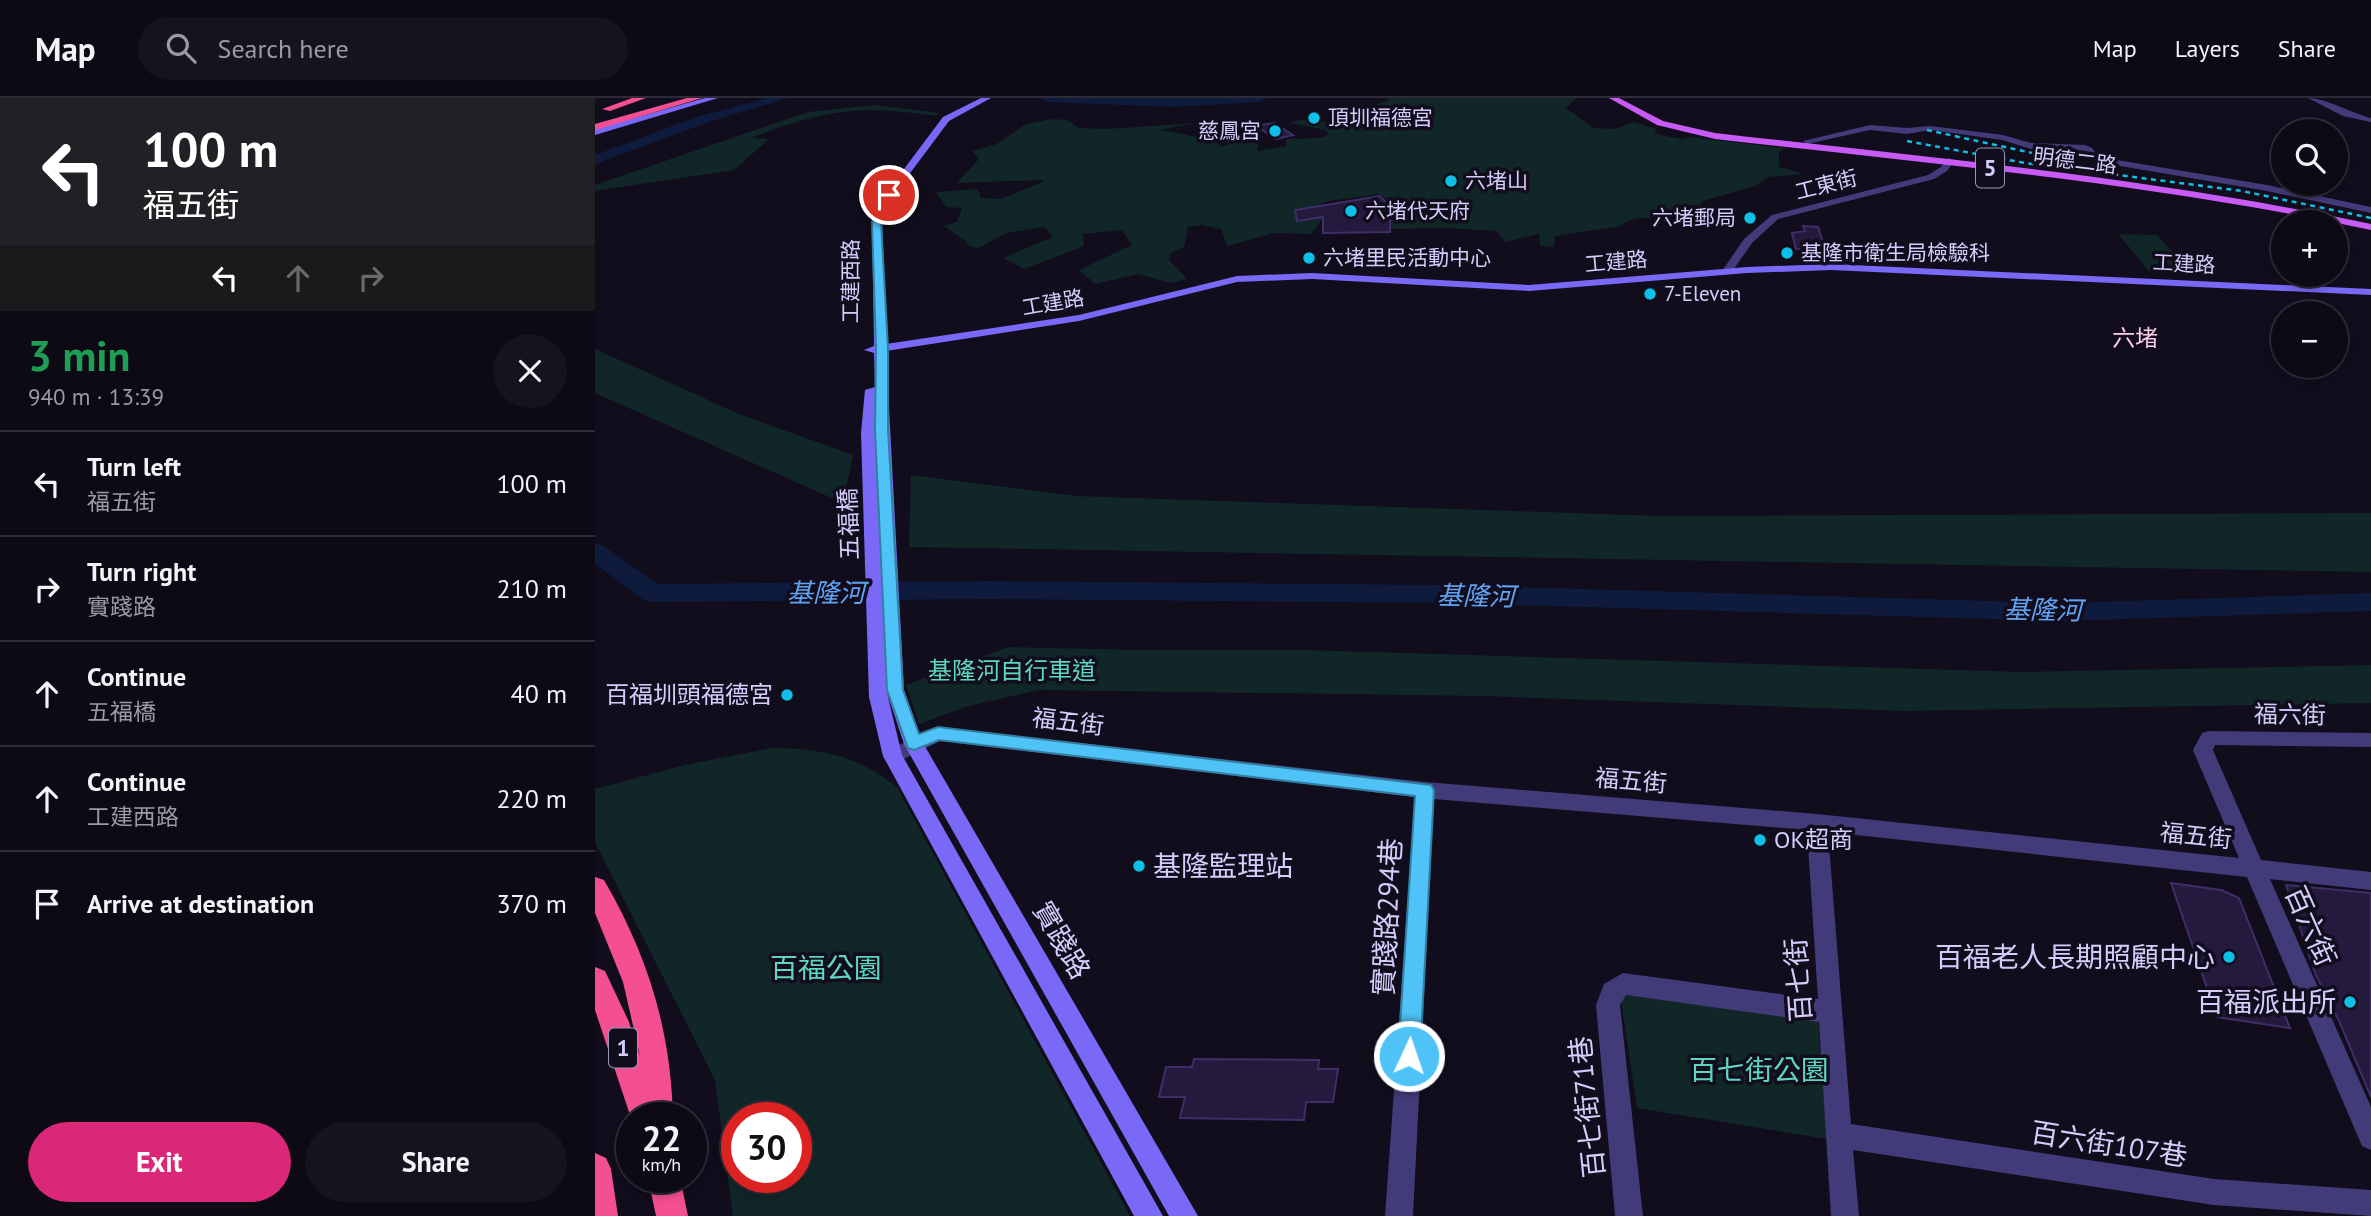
<!DOCTYPE html>
<html lang="en">
<head>
<meta charset="utf-8">
<style>
  :root { --surface:#0d0a16; --page:#16131f; --text:#f1f3f6; --muted:#9a9aa1; --line:#2d2b35; --accent:#db2777 }
  body { margin:0; font-family:"PT Sans","Noto Sans TC",sans-serif; background:var(--page); color:var(--text); height:100vh; display:flex; flex-direction:column; font-size:26px; white-space:nowrap }
  * { box-sizing:border-box; margin:0 }
  p { font-size:23px; color:var(--muted) }
  .icon { flex:none; width:38px; height:38px; fill:none; stroke:currentColor; stroke-width:2; stroke-linecap:round; stroke-linejoin:round }
  .map { position:relative; flex:1; overflow:hidden }
  .panel { display:flex; flex-direction:column; background:var(--surface); width:595px }
  .panel>* { flex:none }
  .top-card { background:#202124; color:#fff; overflow:hidden }
  .fabs { position:absolute; left:1676px; top:21px; display:grid; gap:14px }
  .fabs a { display:grid; place-items:center; width:77px; height:77px; border-radius:50%; background:var(--surface); box-shadow:0 4px 10px #0003,0 0 0 2px var(--line); font-size:35px }
  .speed { position:absolute; left:21px; top:1004px; display:flex; gap:14px; font-size:35px; font-weight:700; text-align:center }
  .speed>* { display:grid; place-content:center; width:91px; height:91px; border-radius:50%; background:var(--surface); box-shadow:0 4px 10px #0003,0 0 0 2px var(--line); line-height:1 }
  .speed small { font-size:18px; font-weight:400 }
  .speed .limit { border:10px solid #d22; background:#fff; color:#111 }
  .pin { position:absolute; display:grid; place-items:center; width:60px; height:60px; color:#fff; margin:-30px; border:4px solid #fff; border-radius:50%; box-shadow:0 2px 7px #0007 }
  .me { position:absolute; width:77px; margin:-38px; rotate:3deg; stroke-linejoin:round; filter:drop-shadow(0 0 5px #0008) }
  .turn { display:flex; align-items:center; gap:24px; height:147px; padding:0 28px; font-size:32px }
  .turn .icon { width:91px; height:91px; stroke-width:2.5 }
  .turn b { display:block; font-size:49px; line-height:60px }
  .lanes { display:flex; align-items:center; height:66px; padding:0 28px; background:#0003; justify-content:center; gap:35px; direction:ltr }
  .lanes .off { opacity:.35 }
  .round { display:grid; place-items:center; flex:none; width:74px; height:74px; border-radius:37px; background:var(--page) }
  .headline { display:flex; align-items:center; justify-content:space-between; height:119px; padding:0 28px }
  h1 { font-size:42px; font-weight:600; line-height:52px; color:#1e9e55 }
  .button { display:flex; gap:14px; margin-top:auto; padding:14px 28px }
  .button a { flex:1; height:80px; border-radius:42px; background:var(--accent); color:#fff; font-size:28px; font-weight:600; line-height:80px; text-align:center }
  .button a+a { background:var(--page); color:var(--text) }
  ul { padding:0; list-style:none }
  li { display:flex; align-items:center; gap:21px; height:105px; padding:0 28px; border-top:2px solid var(--line) }
  li div { flex:1 }
  li b { display:block; font-size:26px }
  li em { font-style:normal }
  header { display:flex; align-items:center; gap:42px; box-sizing:border-box; height:98px; padding:0 35px; background:var(--surface); border-bottom:2px solid var(--line) }
  header strong { font-size:33px }
  nav { display:flex; gap:38px; margin-inline-start:auto; font-size:24px }
  .search { width:490px; height:63px; background:var(--page); display:flex; align-items:center; gap:18px; box-sizing:border-box; padding:0 24px; border-radius:38px; color:var(--muted); font-size:26px }
  main { display:flex; flex:1; min-height:0 }
  .map>svg:first-child { display:block }
  .green { fill:#112627; fill-rule:evenodd }
  .lines { fill:none; stroke-linecap:round; stroke-linejoin:round }
  .river { fill:#0e1b3c; fill-rule:evenodd }
  .building { fill:#241a3d; stroke:#3e2e68; stroke-width:2 }
  .street { fill:#423b7a; fill-rule:evenodd }
  .secondary { fill:#7969f6; fill-rule:evenodd }
  .primary { fill:#c85af5; fill-rule:evenodd }
  .highway { fill:#f44f91; fill-rule:evenodd }
  .rail { stroke:#0ebfe6; stroke-width:2.5; stroke-dasharray:5 4.5; stroke-linecap:butt }
  .route { fill:#4fc3f7; stroke:#337fa1; stroke-width:2 }
  .poi-dot { fill:#0ebfe6; stroke:#110d1d; stroke-width:2.5 }
  .labels { text-anchor:middle; stroke-width:7; stroke-linejoin:round; paint-order:stroke }
  .far-poi-label { font-size:21px; fill:#d6ccfc; stroke:#110d1d; text-anchor:start }
  .far-street-label { font-size:21px; fill:#d6ccfc; stroke:#110d1d }
  .shield { fill:#110d1d; stroke:#9b93b9; stroke-width:2 }
  .shield-label { font-size:23px; font-weight:bold; fill:#d6ccfc }
  .far-quarter-label { font-size:23px; fill:#fccee8; stroke:#110d1d }
  .street-label { font-size:24px; fill:#d6ccfc; stroke:#110d1d }
  .park-label { font-size:24px; fill:#5ed6c2; stroke:#110d1d }
  .poi-label { font-size:24px; fill:#d6ccfc; stroke:#110d1d; text-anchor:end }
  .water-label { font-size:26px; font-style:italic; fill:#61a4f5; stroke:#110d1d }
  .near-poi-label { font-size:28px; fill:#d6ccfc; stroke:#110d1d; text-anchor:end }
  .near-street-label { font-size:28px; fill:#d6ccfc; stroke:#110d1d }
  .near-park-label { font-size:28px; fill:#5ed6c2; stroke:#110d1d }
</style>
</head>
<body>
<header>
<strong>Map</strong>
<div class="search"><svg class="icon" aria-label="search" viewBox="0 0 24 24"><circle cx="10" cy="10" r="6"/><path d="M15 15l6 6"/></svg>Search here</div>
<nav><a>Map</a><a>Layers</a><a>Share</a></nav>
</header>
<main>
<section class="panel">
<div class="top-card">
<div class="turn"><svg class="icon" aria-label="left" viewBox="0 0 24 24"><path d="M17 20v-9H6M10 6l-5 5 5 5"/></svg><div><b>100 m</b>福五街</div></div>
<div class="lanes"><svg class="icon" aria-label="left" viewBox="0 0 24 24"><path d="M17 20v-9H6M10 6l-5 5 5 5"/></svg><svg class="icon off" aria-label="ahead" viewBox="0 0 24 24"><path d="M12 20V5M6 11l6-6 6 6"/></svg><svg class="icon off" aria-label="right" viewBox="0 0 24 24"><path d="M7 20v-9h11M14 6l5 5-5 5"/></svg></div>
</div>
<div class="headline"><div><h1>3 min</h1><p>940 m · 13:39</p></div><a class="round"><svg class="icon" aria-label="close" viewBox="0 0 24 24"><path d="M6 6l12 12M18 6L6 18"/></svg></a></div>
<ul>
<li><svg class="icon" aria-label="left" viewBox="0 0 24 24"><path d="M17 20v-9H6M10 6l-5 5 5 5"/></svg><div><b>Turn left</b><p>福五街</p></div><em>100 m</em></li>
<li><svg class="icon" aria-label="right" viewBox="0 0 24 24"><path d="M7 20v-9h11M14 6l5 5-5 5"/></svg><div><b>Turn right</b><p>實踐路</p></div><em>210 m</em></li>
<li><svg class="icon" aria-label="ahead" viewBox="0 0 24 24"><path d="M12 20V5M6 11l6-6 6 6"/></svg><div><b>Continue</b><p>五福橋</p></div><em>40 m</em></li>
<li><svg class="icon" aria-label="ahead" viewBox="0 0 24 24"><path d="M12 20V5M6 11l6-6 6 6"/></svg><div><b>Continue</b><p>工建西路</p></div><em>220 m</em></li>
<li><svg class="icon" aria-label="arrive" viewBox="0 0 24 24"><path d="M6 21V4h12l-3 4 3 4H6"/></svg><div><b>Arrive at destination</b></div><em>370 m</em></li>
</ul>
<div class="button"><a>Exit</a><a>Share</a></div>
</section>
<div class="map">
<svg width="1776" height="1118" viewBox="0 0 1776 1118">
  <rect width="100%" height="100%" fill="#110d1d"/>
  <g class="green">
    <path d="M793 0H981L971 10 999 30 1020 31 1039 24 1061 31 1060 36 1087 41 1094 39 1190 50 1184 55V69L1209 76 1174 79 1160 88 1108 103 1104 111C1095 114 1085 118 1076 120 1060 123 1041 114 1026 128L960 138 959 149 945 148 944 136 910 144 902 133 849 130 796 131 799 104 783 96 729 104 711 117 714 122 728 120 716 136 679 135 632 148 626 131 606 127 593 129 589 149 576 155 574 162 592 181 576 185 543 176 500 186 484 172 537 147 527 132 488 136 489 148 429 171 408 160 458 139 449 129 411 135 384 150 373 148 371 143 349 128 362 124 367 110 351 109 341 94 383 91 386 100 406 101 447 84 448 82 362 85 384 61 377 53 402 46 431 26 458 21 472 22 484 30 511 31 602 25 565 32 603 39 607 43H620L626 49 656 39 653 45H664L662 53 691 48V41L727 40 734 36 730 32 695 25C707 18 715 26 728 24 750 20 772 10 793 2Z"/>
    <path d="M280 7 345 15 340 18C261 6 229 13 155 40L174 41 139 72 0 93V87L213 14Z"/>
    <path d="M1523 136 1562 137 1597 175 1555 174Z"/>
    <path d="M0 251 144 316 258 357 248 405 0 295Z"/>
    <path d="M316 377 481 398 1065 418 1776 415V474L314 449Z"/>
    <path d="M413 549 546 552H710L1429 574 1776 567V605L1310 613 889 598 444 592 373 608 324 626 311 587Z"/>
    <path d="M177 650C227 650 262 658 302 689L535 1118H138L120 982 0 744V691L90 667ZM142 1020H201V1080H142Z"/>
    <path d="M1025 896 1223 922 1232 1041 1042 1010Z"/>
  </g>
  <g class="lines">
    <g class="river">
      <path d="M173 0H193L114 24 0 66V57L104 18Z"/>
      <path d="M445 0H671L665 4 578 9 451 4Z"/>
      <path d="M0 446 9 448 62 486 393 483 849 487 1469 505 1776 495V513L1469 523 849 505 393 501 56 504 47 501 0 466Z"/>
    </g>
  </g>
  <g class="building">
    <path d="M679 25 698 37 681 41 661 28Z"/>
    <path d="M785 98 796 110 795 134 728 135V119L702 123 700 112Z"/>
    <path d="M1208 128 1223 129 1231 153 1227 152 1229 162 1225 164 1219 152 1201 151 1197 135 1210 133Z"/>
    <path d="M1576 785 1626 792 1644 800 1695 930 1622 919Z"/>
    <path d="M1691 787 1776 795V999L1745 925 1720 875Z"/>
    <path d="M599 961 724 962 723 971H743L738 1004H711L709 1022 585 1020 590 999H564L571 969H597Z"/>
  </g>
  <g class="lines">
    <g class="street">
      <path d="M1713 0C1731 0 1756 15 1776 20V24L1748 18Z"/>
      <path d="M1275 27 1312 30 1336 28 1408 37 1436 45 1490 47 1497 50 1504 59 1672 87 1776 109V115L1672 93 1502 64 1494 61 1488 53 1436 51 1407 42 1336 32 1312 36 1275 32 1212 46 1208 43Z"/>
      <path d="M1353 60 1360 62 1352 73 1339 81 1183 121 1157 145 1136 175 1127 173 1149 141 1177 117 1333 77 1346 69Z"/>
      <path d="M343 629 830 684 1222 716 1644 760 1598 652 1607 635 1614 633 1776 635V649L1620 647 1618 652 1666 762 1776 774V792L1675 781 1776 1009V1052L1767 1048 1652 779 1233 734 1256 1026 1619 1081 1776 1092V1118L1619 1107 1258 1052 1264 1118H1236L1224 924 1031 897 1025 907 1048 1118H1020L1001 907 1009 886 1028 875 1223 901 1212 732 839 701 818 1118H790L820 699 345 643 305 663 298 665 291 663 288 658 291 653Z"/>
    </g>
    <g class="secondary">
      <path d="M110 0H123L0 37V31Z"/>
      <path d="M386 0H396L354 23 298 98 287 118 291 246 484 217 642 178 717 175 934 187 1152 169 1236 166 1776 191V197L1236 172 1152 175 934 193 717 181 642 184 484 223 291 253 309 592 328 645 603 1118H574L309 646 292 595 307 657 568 1118H539L288 658 274 599 266 335 270 292 280 289 279 255 269 252 279 248 277 118 291 95 348 19ZM280 329V332L285 439 280 335Z"/>
    </g>
    <path class="primary" d="M1014 0H1024L1068 23 1120 35C1340 60 1559 80 1776 126V132C1560 86 1340 66 1120 41L1062 27Z"/>
    <g class="highway">
      <path d="M37 0H51L15 13 7 11Z"/>
      <path d="M92 0H107L0 32V26Z"/>
      <path d="M0 779 9 782C53 858 76 932 78 1020H37V1023L0 912V869L10 873 34 924 45 958 28 884 0 815Z"/>
      <path d="M0 1055 11 1060 16 1071 23 1118H0Z"/>
      <path d="M53 1080H85L93 1118H61Z"/>
    </g>
    <g class="rail">
      <path d="M1332 32 1460 60"/>
      <path d="M1312 43 1430 65 1647 93 1776 120"/>
    </g>
  </g>
  <path class="route" d="M294 94 298 97 286 124 293 250V332L308 592 324 636 343 629 836 687 839 692 825 958 822 966 814 969 806 966 803 958 820 698 344 642 319 652 313 650 292 592 280 332 281 250 277 124 290 97Z"/>
  <g class="poi-dot">
    <circle cx="719" cy="20" r="7"/>
    <circle cx="680" cy="33" r="7"/>
    <circle cx="856" cy="83" r="7"/>
    <circle cx="756" cy="113" r="7"/>
    <circle cx="1155" cy="120" r="7"/>
    <circle cx="1192" cy="155" r="7"/>
    <circle cx="714" cy="160" r="7"/>
    <circle cx="1055" cy="196" r="7"/>
    <circle cx="192" cy="597" r="7"/>
    <circle cx="1165" cy="742" r="7"/>
    <circle cx="544" cy="768" r="7"/>
    <circle cx="1634" cy="859" r="7"/>
    <circle cx="1755" cy="904" r="7"/>
  </g>
  <g class="labels">
    <g class="far-poi-label">
      <text x="733" y="27">頂圳福德宮</text>
      <text x="666" y="40" text-anchor="end">慈鳳宮</text>
      <text x="870" y="90">六堵山</text>
      <text x="770" y="120">六堵代天府</text>
      <text x="1141" y="127" text-anchor="end">六堵郵局</text>
      <text x="1206" y="162">基隆市衛生局檢驗科</text>
      <text x="728" y="167">六堵里民活動中心</text>
      <text x="1069" y="203">7-Eleven</text>
    </g>
    <g class="far-street-label">
      <text transform="translate(1480 63) rotate(7)" y="7">明德二路</text>
      <text transform="translate(1231 87) rotate(-14)" y="7">工東街</text>
      <text transform="translate(1021 164) rotate(-5)" y="7">工建路</text>
      <text transform="translate(1589 166) rotate(3)" y="7">工建路</text>
      <text transform="translate(256 183) rotate(-90)" y="7">工建西路</text>
      <text transform="translate(458 205) rotate(-10)" y="7">工建路</text>
    </g>
    <g class="shield">
      <rect x="1381" y="50.5" width="28" height="39" rx="5"/>
      <rect x="14" y="930.5" width="28" height="39" rx="5"/>
    </g>
    <g class="shield-label">
      <text x="1395" y="78">5</text>
      <text x="28" y="958">1</text>
    </g>
    <g class="far-quarter-label">
      <text x="1540" y="248">六堵</text>
    </g>
    <g class="street-label">
      <text transform="translate(254 426) rotate(-92)" y="8">五福橋</text>
      <text transform="translate(1695 617) rotate(1)" y="8">福六街</text>
      <text transform="translate(473 624) rotate(7)" y="8">福五街</text>
      <text transform="translate(1036 683) rotate(5)" y="8">福五街</text>
      <text transform="translate(1601 738) rotate(6)" y="8">福五街</text>
    </g>
    <g class="park-label">
      <text x="417" y="581">基隆河自行車道</text>
    </g>
    <g class="poi-label">
      <text x="178" y="605">百福圳頭福德宮</text>
      <text x="1179" y="750" text-anchor="start">OK超商</text>
    </g>
    <g class="water-label">
      <text x="231" y="504">基隆河</text>
      <text transform="translate(881 498) rotate(1)" y="9">基隆河</text>
      <text transform="translate(1448 512) rotate(1)" y="9">基隆河</text>
    </g>
    <g class="near-poi-label">
      <text x="558" y="778" text-anchor="start">基隆監理站</text>
      <text x="1620" y="869">百福老人長期照顧中心</text>
      <text x="1741" y="914">百福派出所</text>
    </g>
    <g class="near-street-label">
      <text transform="translate(792 819) rotate(-87)" y="10">實踐路294巷</text>
      <text transform="translate(1716 828) rotate(66)" y="10">百六街</text>
      <text transform="translate(467 842) rotate(60)" y="10">實踐路</text>
      <text transform="translate(1203 882) rotate(-94)" y="10">百七街</text>
      <text transform="translate(992 1009) rotate(-96)" y="10">百七街71巷</text>
      <text transform="translate(1514 1046) rotate(9)" y="10">百六街107巷</text>
    </g>
    <g class="near-park-label">
      <text x="231" y="880">百福公園</text>
      <text x="1164" y="982">百七街公園</text>
    </g>
  </g>
</svg>
<div class="fabs">
<a><svg class="icon" aria-label="search" viewBox="0 0 24 24"><circle cx="10" cy="10" r="6"/><path d="M15 15l6 6"/></svg></a>
<a>+</a>
<a>−</a>
</div>
<div class="speed"><div>22<small>km/h</small></div><div class="limit">30</div></div>
<div class="pin" style="left:294px;top:97px;background:#d93025"><svg class="icon" aria-label="arrive" viewBox="0 0 24 24"><path d="M6 21V4h12l-3 4 3 4H6"/></svg></div>
<svg class="me" style="left:814px;top:958px" viewBox="-20 -20 40 40"><circle r="17" fill="#4fc3f7" stroke="#fff" stroke-width="3"/><path d="M0-11L8 9 0 5-8 9z" fill="#fff"/></svg>
</div>
</main>
</body>
</html>
